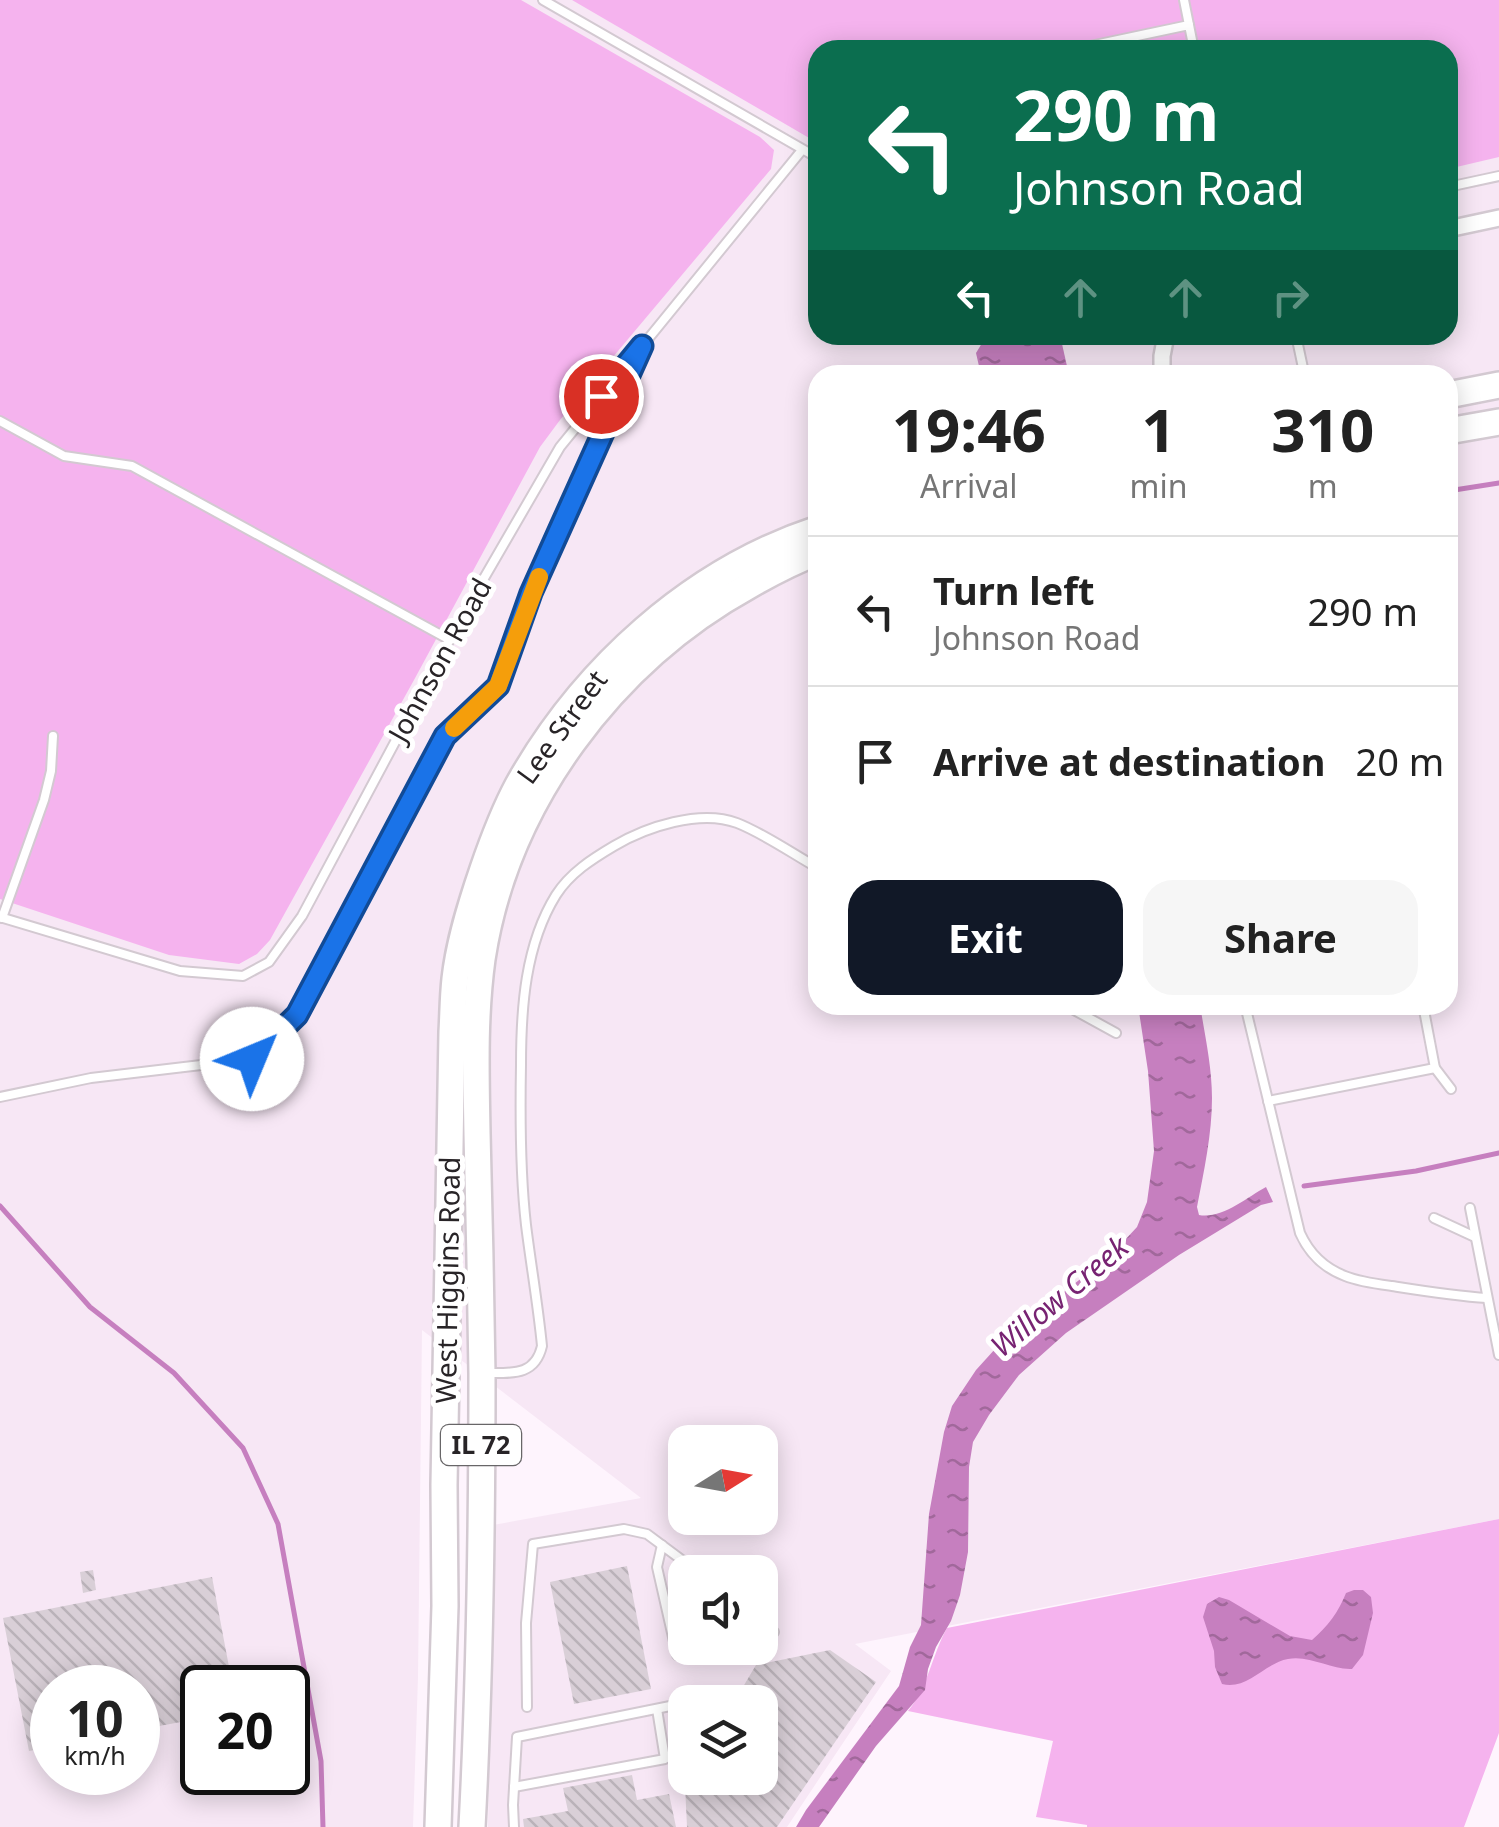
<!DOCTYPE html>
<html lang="en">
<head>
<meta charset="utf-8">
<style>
  :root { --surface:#fff; --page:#f6f6f6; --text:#222; --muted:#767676; --line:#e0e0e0; --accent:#111827 }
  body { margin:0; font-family:"Noto Sans",sans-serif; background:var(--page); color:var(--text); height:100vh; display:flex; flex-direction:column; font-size:38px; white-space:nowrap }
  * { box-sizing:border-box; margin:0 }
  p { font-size:32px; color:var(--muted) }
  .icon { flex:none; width:55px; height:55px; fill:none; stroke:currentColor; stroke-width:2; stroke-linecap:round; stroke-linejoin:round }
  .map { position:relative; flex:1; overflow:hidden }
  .details { position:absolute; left:808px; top:365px; width:650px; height:650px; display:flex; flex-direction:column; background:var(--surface); border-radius:30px; box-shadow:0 5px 25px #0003 }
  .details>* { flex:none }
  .banner { position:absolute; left:808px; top:40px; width:650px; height:305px; border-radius:30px; box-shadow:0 5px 25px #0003; background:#0b6e4f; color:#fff; overflow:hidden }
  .needle { width:65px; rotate:79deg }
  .controls { position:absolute; left:668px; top:1425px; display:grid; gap:20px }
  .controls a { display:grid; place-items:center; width:110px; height:110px; border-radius:20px; background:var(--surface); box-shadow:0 5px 25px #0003; font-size:50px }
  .speed { position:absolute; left:30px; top:1665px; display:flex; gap:20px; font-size:50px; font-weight:700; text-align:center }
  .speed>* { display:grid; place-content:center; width:130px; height:130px; border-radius:50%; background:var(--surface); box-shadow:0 5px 25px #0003; line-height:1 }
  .speed small { font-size:25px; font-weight:400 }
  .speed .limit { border:5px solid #111; border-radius:15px; background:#fff; color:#111 }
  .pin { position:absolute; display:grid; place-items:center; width:85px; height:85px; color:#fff; margin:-42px; border:5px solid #fff; border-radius:50%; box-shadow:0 2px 10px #0007 }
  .me { position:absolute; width:110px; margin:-55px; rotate:45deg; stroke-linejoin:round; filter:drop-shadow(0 0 8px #0008) }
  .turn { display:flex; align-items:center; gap:35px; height:210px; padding:0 40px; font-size:45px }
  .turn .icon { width:130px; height:130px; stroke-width:2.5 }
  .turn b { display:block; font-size:70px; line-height:85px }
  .lanes { display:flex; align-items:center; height:95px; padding:0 40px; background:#0003; justify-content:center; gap:50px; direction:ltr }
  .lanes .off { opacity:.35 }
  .eta { display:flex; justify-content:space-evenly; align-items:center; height:170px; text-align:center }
  .eta b { font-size:60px; font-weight:700; line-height:70px }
  .primary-button { display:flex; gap:20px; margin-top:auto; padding:20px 40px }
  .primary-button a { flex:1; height:115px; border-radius:30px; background:var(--accent); color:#fff; font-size:40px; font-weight:700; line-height:115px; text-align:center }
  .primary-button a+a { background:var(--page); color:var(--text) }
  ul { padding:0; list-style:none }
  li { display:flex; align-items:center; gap:30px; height:150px; padding:0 40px; border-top:2px solid var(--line) }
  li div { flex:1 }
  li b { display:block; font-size:38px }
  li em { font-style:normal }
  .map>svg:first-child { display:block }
  .built { fill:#f7e7f5; fill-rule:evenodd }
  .green { fill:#f5b3ee }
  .water { fill:url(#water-ripples) }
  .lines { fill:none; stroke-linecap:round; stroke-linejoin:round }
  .stream { stroke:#c67fbf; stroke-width:5 }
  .building { fill:url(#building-back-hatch) }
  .lane-casing { stroke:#d3c9d1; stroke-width:12 }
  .street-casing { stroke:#d3c9d1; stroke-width:20 }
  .primary-casing { stroke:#d3c9d1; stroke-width:30 }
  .lane { stroke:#fff; stroke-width:8 }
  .street { stroke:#fff; stroke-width:15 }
  .primary { stroke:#fff; stroke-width:25 }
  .route-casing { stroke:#114b97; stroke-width:25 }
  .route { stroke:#1a73e8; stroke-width:18 }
  .slow { stroke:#f59e0b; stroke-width:18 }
  .labels { text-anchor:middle; stroke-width:10; stroke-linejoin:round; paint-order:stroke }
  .shield { fill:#fff; stroke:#686668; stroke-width:2.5 }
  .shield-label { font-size:25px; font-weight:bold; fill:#282427 }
  .street-label { font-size:28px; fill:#282427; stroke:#fff }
  .water-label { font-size:30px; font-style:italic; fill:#772372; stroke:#fff }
</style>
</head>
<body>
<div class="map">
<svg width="1499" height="1827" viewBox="0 0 1499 1827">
  <defs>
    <pattern id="water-ripples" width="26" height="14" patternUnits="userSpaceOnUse" patternTransform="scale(2.5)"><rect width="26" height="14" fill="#c67fbf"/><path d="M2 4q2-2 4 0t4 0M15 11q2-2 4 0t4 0" fill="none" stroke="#a1689b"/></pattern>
    <pattern id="building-back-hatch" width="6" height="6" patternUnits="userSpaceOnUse" patternTransform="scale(2.5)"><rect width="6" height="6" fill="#d9cfd7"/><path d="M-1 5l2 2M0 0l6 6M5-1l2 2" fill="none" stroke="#bab2b9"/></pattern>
  </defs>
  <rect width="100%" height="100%" fill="#fef4fd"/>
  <path class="built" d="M0 0H1499V1519L855 1644 891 1671 787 1827H488L493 1525 641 1498 422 1330 418 1677 413 1827H0ZM818 50H1448V335H818ZM818 375H1448V1005H818ZM685 1442H760V1518H685ZM685 1572H760V1648H685ZM52 1688H138V1772H52ZM202 1688H288V1772H202ZM685 1702H760V1778H685Z"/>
  <g class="green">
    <path d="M0 0H521L760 137 774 150 771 169 560 420 540 447 414 680 270 940 257 954 239 964 169 955 0 899Z"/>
    <path d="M572 0H1499V157L1448 169V50H818L816 142Z"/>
    <path d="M1499 1519V1733L1464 1827H1087V1825L1036 1817 1053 1741 908 1711C928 1687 932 1655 947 1628Z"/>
  </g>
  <g class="water">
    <path d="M987 335H1060L1069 375H981L976 353Z"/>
    <path d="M1138 1005H1200C1205 1036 1212 1067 1212 1098 1212 1134 1204 1171 1197 1207L1199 1215C1222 1219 1246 1198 1266 1187L1273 1202 1261 1205 1179 1255 1066 1333 1019 1375 989 1415 973 1442 969 1467 968 1552 960 1595 951 1621 936 1647 928 1669 925 1690 876 1746 819 1827H796L806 1810 899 1686 910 1647 921 1625 929 1514 944 1432 952 1406 976 1370 1005 1338 1111 1255 1137 1227 1147 1202 1154 1151 1148 1071Z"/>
    <path d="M1354 1590H1363L1371 1597 1373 1613 1363 1655 1352 1669C1331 1670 1310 1655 1288 1659 1265 1663 1246 1691 1222 1684L1215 1667 1214 1651 1203 1617 1207 1604 1219 1597 1229 1600 1290 1636 1312 1640C1328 1626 1338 1613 1346 1593Z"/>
  </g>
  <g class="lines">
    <g class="stream">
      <path d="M1448 491 1499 483"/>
      <path d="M1304 1186 1416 1171 1499 1153"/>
      <path d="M0 1206 90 1307 174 1373 243 1448 278 1524 321 1761 323 1827"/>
    </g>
  </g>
  <g class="building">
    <path d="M627 1566 651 1689 574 1704 550 1582Z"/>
    <path d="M93 1570 96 1590 83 1593 80 1572Z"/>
    <path d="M212 1577 233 1688H202V1718L138 1730V1688H52V1747L29 1751 3 1618Z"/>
    <path d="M830 1650 876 1682 777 1827H687L685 1785 689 1778H760V1702H734L756 1665Z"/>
    <path d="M632 1775 637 1800 669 1794 676 1827H524L523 1819 568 1811 563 1788Z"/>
  </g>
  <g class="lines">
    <g class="lane-casing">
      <g id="lane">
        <path d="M543 0 818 158"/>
        <path d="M1184 0 1189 25"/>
        <path d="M1071 50 1189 25 1194 50"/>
        <path d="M1448 187 1499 176"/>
        <path d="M1296 335 1303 368"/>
        <path d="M0 421 64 456 132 466 450 640"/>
        <path d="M0 917 180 971 243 976 269 962 302 916 465 611 560 447 802 150"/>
        <path d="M2 918 44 800 51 771 53 736"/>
        <path d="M1065 1005 1116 1033"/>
        <path d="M1245 1005 1300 1233C1309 1253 1324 1268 1345 1276 1360 1282 1377 1284 1392 1286 1424 1291 1455 1296 1487 1298"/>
        <path d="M1423 1005 1435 1068 1451 1089"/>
        <path d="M0 1097 91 1078 252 1059 297 1015 445 736 497 687 531 593 639 355"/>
        <path d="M1268 1101 1435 1068"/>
        <path d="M1470 1208 1499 1355"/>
        <path d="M1434 1218 1475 1237"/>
        <path d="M486 1373C512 1373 535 1376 542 1346 538 1305 531 1265 526 1225 520 1172 520 1118 521 1065 521 1008 525 945 556 895 570 873 592 859 614 846 646 827 700 809 737 823 763 833 793 854 818 868"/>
        <path d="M662 1545 657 1567 677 1655 714 1648"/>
        <path d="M760 1621 774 1632 760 1639"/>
        <path d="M687 1702 718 1696"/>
        <path d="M527 1707 526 1623 533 1544 624 1529 647 1534 698 1572"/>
        <path d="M514 1787 665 1759 657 1709"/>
        <path d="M514 1827 513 1805 517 1737 685 1703"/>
      </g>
    </g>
    <g class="street-casing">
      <g id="street">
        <path d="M1448 229 1499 218"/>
        <path d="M1162 375V356L1166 335"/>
      </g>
    </g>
    <g class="primary-casing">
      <g id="primary">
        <path d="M1448 395 1499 385"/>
        <path d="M1448 431 1499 422"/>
        <path d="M438 1827 445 1606 444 1485 452 1032C453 1015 453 997 455 979 459 942 471 904 483 869 493 840 504 811 518 785 583 669 691 571 818 529"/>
        <path d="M472 1827C480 1676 482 1525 482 1374 481 1294 479 1213 477 1133 476 1075 474 1017 482 959 506 802 612 661 750 585 771 573 794 561 818 552"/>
      </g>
    </g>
    <use href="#lane" class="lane"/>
    <use href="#street" class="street"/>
    <use href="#primary" class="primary"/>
  </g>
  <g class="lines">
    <g class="route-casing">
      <path id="route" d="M252 1059 297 1015 445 736 498 686 531 593 642 346 601 396"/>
    </g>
    <use href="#route" class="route"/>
    <path class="slow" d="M454 728 498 686 539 577"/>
  </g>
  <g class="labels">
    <rect class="shield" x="441" y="1425" width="80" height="40" rx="8"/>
    <g class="shield-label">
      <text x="481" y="1454">IL 72</text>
    </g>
    <g class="street-label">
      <text transform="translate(440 660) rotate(-61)" y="10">Johnson Road</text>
      <text transform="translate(562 727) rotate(-54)" y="10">Lee Street</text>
      <text transform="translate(448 1280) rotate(-89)" y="10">West Higgins Road</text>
    </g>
    <g class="water-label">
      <text transform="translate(1060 1297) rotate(-40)" y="10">Willow Creek</text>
    </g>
  </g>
</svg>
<div class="controls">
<a><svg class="needle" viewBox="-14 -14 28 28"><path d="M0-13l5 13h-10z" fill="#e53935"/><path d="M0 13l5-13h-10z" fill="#767676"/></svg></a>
<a><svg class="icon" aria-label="sound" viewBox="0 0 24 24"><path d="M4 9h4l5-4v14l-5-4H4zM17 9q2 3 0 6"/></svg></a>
<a><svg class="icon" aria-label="layers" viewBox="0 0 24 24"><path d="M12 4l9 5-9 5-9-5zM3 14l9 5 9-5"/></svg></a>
</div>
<div class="speed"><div>10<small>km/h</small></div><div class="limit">20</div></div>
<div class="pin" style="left:601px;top:396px;background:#d93025"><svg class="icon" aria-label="arrive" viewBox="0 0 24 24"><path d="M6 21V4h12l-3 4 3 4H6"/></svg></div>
<svg class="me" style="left:252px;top:1059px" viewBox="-20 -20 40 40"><circle r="19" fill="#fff"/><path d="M0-13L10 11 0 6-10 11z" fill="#1a73e8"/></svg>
<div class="banner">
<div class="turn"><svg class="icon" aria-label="left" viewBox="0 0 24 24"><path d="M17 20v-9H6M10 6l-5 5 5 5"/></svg><div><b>290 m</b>Johnson Road</div></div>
<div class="lanes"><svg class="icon" aria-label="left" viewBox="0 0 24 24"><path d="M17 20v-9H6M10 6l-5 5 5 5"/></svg><svg class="icon off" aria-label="ahead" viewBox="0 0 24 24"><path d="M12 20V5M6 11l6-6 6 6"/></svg><svg class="icon off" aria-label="ahead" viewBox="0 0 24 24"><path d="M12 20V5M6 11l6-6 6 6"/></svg><svg class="icon off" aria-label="right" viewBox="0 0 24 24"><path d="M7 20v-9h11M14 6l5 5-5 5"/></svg></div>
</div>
<section class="details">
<div class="eta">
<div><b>19:46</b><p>Arrival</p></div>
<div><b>1</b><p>min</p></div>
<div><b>310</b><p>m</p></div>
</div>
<ul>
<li><svg class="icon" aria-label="left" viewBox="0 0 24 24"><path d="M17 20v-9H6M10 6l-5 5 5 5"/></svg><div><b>Turn left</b><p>Johnson Road</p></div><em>290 m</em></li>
<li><svg class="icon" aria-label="arrive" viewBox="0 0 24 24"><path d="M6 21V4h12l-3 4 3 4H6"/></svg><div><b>Arrive at destination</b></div><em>20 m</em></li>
</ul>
<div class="primary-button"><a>Exit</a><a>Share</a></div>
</section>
</div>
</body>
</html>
